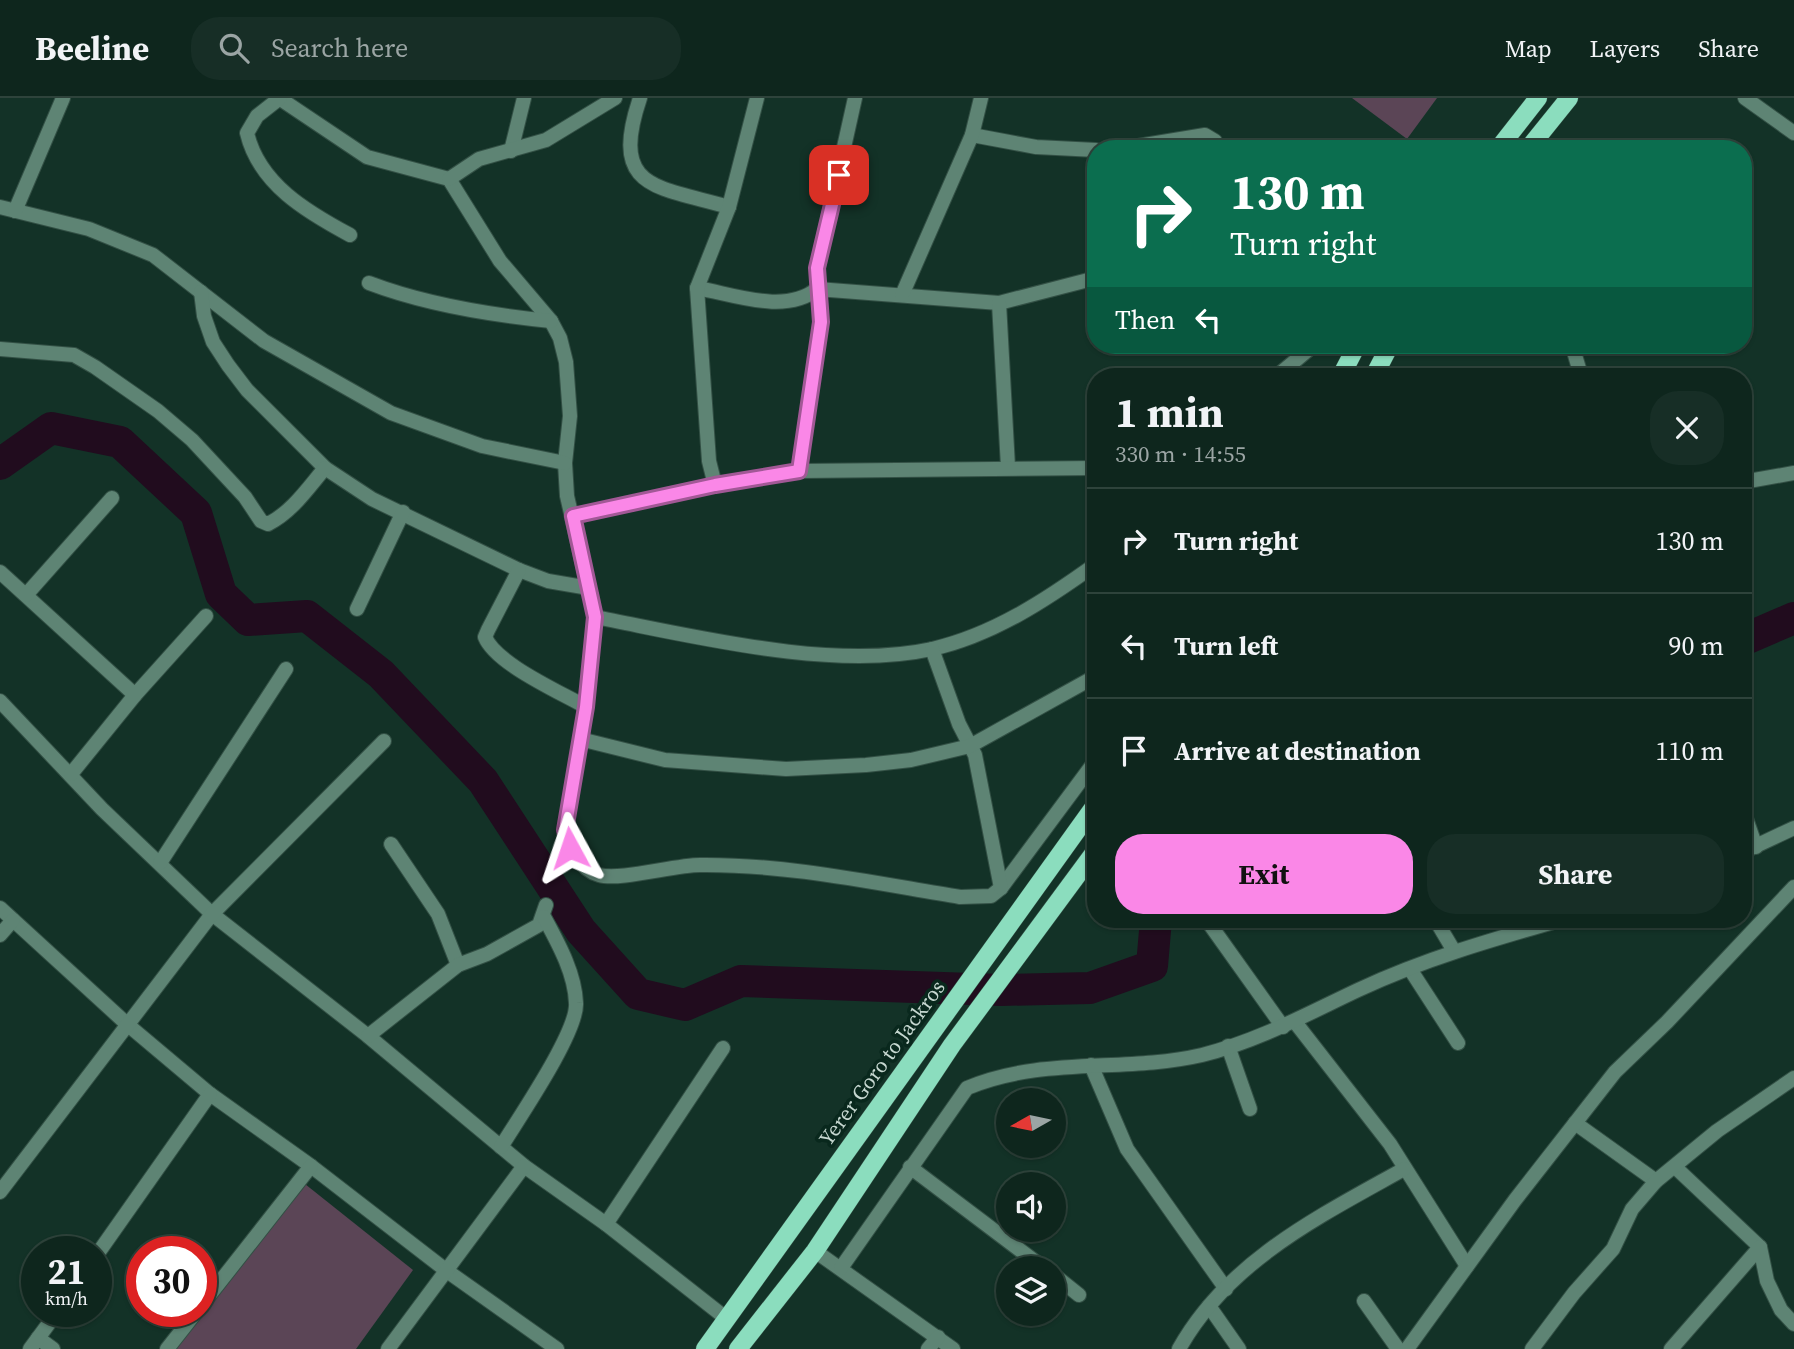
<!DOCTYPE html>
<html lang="en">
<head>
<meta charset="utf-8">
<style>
  :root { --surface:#0e261d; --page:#172e26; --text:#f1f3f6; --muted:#9ba5a4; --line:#2e433b; --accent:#fa87e7 }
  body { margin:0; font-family:"Source Serif 4",serif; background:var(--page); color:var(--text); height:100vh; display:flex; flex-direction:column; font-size:26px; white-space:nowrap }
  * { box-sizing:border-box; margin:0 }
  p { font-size:23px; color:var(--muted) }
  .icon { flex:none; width:38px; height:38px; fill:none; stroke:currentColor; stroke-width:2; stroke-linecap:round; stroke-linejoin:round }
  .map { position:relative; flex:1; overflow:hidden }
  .panel { position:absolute; left:1087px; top:270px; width:665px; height:560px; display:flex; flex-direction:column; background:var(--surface); border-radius:28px; box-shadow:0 2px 5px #0004,0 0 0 2px var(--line) }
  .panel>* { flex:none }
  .guide { position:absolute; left:1087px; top:42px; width:665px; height:214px; border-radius:28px; box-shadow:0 2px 5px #0004,0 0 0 2px var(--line); background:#0b6e4f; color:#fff; overflow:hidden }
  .needle { width:46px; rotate:261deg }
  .tools { position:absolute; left:996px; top:990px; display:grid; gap:14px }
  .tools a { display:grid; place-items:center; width:70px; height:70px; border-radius:50%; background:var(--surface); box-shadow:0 2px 5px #0004,0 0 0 2px var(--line); font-size:35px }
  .speed { position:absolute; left:21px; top:1138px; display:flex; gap:14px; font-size:35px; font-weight:700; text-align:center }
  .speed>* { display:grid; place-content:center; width:91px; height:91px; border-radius:50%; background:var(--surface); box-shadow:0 2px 5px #0004,0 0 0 2px var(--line); line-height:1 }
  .speed small { font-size:18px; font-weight:400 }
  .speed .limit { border:10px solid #d22; background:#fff; color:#111 }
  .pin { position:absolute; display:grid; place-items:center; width:60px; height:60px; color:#fff; margin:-30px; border-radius:14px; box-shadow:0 4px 10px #0006 }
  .me { position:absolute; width:77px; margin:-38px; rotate:355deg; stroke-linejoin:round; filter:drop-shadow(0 0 5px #0008) }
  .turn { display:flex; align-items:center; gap:24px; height:147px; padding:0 28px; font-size:32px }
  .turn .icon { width:91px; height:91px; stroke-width:2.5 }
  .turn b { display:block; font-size:49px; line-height:60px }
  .then { display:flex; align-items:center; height:66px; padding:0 28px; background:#0003; gap:14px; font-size:26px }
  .round { display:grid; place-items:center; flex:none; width:74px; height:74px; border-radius:28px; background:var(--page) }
  .head { display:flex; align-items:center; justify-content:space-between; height:119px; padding:0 28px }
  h1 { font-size:42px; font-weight:700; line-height:52px }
  .primary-button { display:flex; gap:14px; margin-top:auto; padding:14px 28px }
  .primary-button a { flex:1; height:80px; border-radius:28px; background:var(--accent); color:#111; font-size:28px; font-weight:700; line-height:80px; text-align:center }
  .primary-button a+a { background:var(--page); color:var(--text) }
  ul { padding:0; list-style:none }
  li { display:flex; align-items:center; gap:21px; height:105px; padding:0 28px; border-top:2px solid var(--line) }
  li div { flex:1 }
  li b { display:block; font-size:26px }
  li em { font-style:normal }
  header { display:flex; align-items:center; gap:42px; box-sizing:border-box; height:98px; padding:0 35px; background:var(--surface); border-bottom:2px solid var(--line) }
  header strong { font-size:33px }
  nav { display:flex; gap:38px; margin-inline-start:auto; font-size:24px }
  .search { width:490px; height:63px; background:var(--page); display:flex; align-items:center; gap:18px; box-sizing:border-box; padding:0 24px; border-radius:28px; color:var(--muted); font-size:26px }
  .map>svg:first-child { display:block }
  .green { fill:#5b4556 }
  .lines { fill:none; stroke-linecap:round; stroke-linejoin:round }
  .river { stroke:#210c1e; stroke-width:32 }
  .street-casing { stroke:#335045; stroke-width:16 }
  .primary-casing { stroke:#335045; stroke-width:19 }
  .street { stroke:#5e8474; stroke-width:14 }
  .primary { stroke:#8bddbe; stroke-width:18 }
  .route-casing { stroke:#a25896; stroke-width:18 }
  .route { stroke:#fa87e7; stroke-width:12 }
  .labels { text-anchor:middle; stroke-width:7; stroke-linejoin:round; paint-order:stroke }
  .street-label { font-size:21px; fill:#c6d7d0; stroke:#09281d }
</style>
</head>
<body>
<header>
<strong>Beeline</strong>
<div class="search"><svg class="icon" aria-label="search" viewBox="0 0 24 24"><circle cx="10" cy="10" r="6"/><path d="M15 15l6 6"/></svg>Search here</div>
<nav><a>Map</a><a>Layers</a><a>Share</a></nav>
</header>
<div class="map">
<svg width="1794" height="1251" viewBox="0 0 1794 1251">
  <rect width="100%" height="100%" fill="#133227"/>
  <g class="green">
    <path d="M1352 0H1437L1407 41Z"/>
    <path d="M305 1086 413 1172 356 1251H173Z"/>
  </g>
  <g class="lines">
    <g class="river">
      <path d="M0 366 51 330 120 344 196 415 221 496 248 522 307 518 381 576 483 683 581 833 638 896 685 907 741 883 1001 892 1090 890 1152 868 1156 821"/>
      <path d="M1743 542 1794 520"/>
    </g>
    <g class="street-casing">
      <g id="street">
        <path d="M279 0 367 59 449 81 500 163 551 223 560 240 566 264 570 318 565 365 567 398 595 519 586 609 565 732C569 749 580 772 599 777 620 783 674 767 700 767 787 766 874 785 960 799L991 798 1001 790 1096 662"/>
        <path d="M280 0 257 18 247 35C259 86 307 114 350 137"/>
        <path d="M640 0C609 92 656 88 729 109"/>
        <path d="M1745 0 1794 35"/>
        <path d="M972 37 1036 49 1096 52"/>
        <path d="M1120 51 1205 37 1215 43 1218 51"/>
        <path d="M511 53 524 0"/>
        <path d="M449 81 479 61 546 42 615 0"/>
        <path d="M0 109 89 131 153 157 264 243 391 315 482 348 565 365"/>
        <path d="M15 113 63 0"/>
        <path d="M369 185C427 207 490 217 551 223"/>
        <path d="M697 190C733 196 785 217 817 191L999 205 1096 180"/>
        <path d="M201 194 204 218 213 244 228 267 247 292 325 370 372 401 519 472 548 483 589 490"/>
        <path d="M902 197 972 37 981 0"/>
        <path d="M999 205 1008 369"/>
        <path d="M1572 247 1580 274"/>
        <path d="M0 251 74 257 95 269 158 313 192 342 245 399 261 423 268 426C292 414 308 390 325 370"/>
        <path d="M1277 278 1314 247"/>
        <path d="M799 373 821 224 817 170 855 0"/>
        <path d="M1743 384 1794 375"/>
        <path d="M715 387 709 363 697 190 729 109 757 0"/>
        <path d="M573 418 715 387 799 373 1096 370"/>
        <path d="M519 472 488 532 485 539C496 566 560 594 586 609"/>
        <path d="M0 474 135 597"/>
        <path d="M26 497 112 400"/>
        <path d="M357 511 403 414"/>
        <path d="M595 519C694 538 832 573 932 551 993 537 1046 502 1096 466"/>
        <path d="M932 551 959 626 975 657 1001 790"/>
        <path d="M0 603 102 711 212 816 368 938 524 1068 606 1126 727 1221"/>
        <path d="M580 641 665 662 786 671 866 667 911 662 970 648 1096 578"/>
        <path d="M71 676 135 597 206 518"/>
        <path d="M1743 712 1756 749"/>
        <path d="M391 746 438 816 458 867"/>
        <path d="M1743 754 1794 730"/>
        <path d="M160 765 286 571"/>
        <path d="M0 810 128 927 210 996 311 1068 447 1173 557 1251"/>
        <path d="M1206 821 1283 929"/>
        <path d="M1435 821 1454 853"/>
        <path d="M0 837 13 822"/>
        <path d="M1410 871 1458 945"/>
        <path d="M1295 924 1390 1046 1467 1168"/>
        <path d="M368 938 458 867 487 856 539 827 546 807"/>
        <path d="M1228 948 1250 1011"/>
        <path d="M1091 967 1127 1051 1226 1191"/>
        <path d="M1575 1025 1656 1083"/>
        <path d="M501 1049C518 1021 578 934 576 905 575 875 558 845 544 819"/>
        <path d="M910 1069 1045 1171"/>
        <path d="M1675 1069 1760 1149 1767 1183 1781 1212 1794 1226"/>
        <path d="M0 1094 212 816 384 643"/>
        <path d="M606 1126 723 950"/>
        <path d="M815 1153 953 1251"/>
        <path d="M96 1158 210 996"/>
        <path d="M841 1170 967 990C1043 958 1124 975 1202 957 1258 943 1307 916 1358 892 1424 861 1494 841 1564 821"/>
        <path d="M1054 1177 1079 1197"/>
        <path d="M1364 1203 1398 1251"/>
        <path d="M201 1208 311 1068"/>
        <path d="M1209 1208 1239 1251"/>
        <path d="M38 1240 53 1251"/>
        <path d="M30 1251 58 1213"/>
        <path d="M167 1251 197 1213"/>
        <path d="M388 1251 524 1068"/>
        <path d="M928 1251 938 1239"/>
        <path d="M1179 1251C1228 1163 1320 1118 1404 1071"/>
        <path d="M1407 1251 1515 1102 1615 974 1667 924 1794 789"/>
        <path d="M1532 1251 1574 1195 1613 1151 1632 1111 1656 1083 1717 1033 1794 980"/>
        <path d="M1671 1251 1760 1149"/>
      </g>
    </g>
    <g class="primary-casing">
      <g id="primary">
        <path d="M1498 51 1538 0"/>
        <path d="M1528 51 1569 0"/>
        <path d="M1341 278 1357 247"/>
        <path d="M1374 278 1390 247"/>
        <path d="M705 1251 1096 706"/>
        <path d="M738 1251 815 1153 952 947 1096 752"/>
      </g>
    </g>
    <use href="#street" class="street"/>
    <use href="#primary" class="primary"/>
  </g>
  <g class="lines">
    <g class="route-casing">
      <path id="route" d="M570 750 565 732 586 609 595 519 573 418 715 387 799 373 821 224 817 170 839 77"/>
    </g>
    <use href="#route" class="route"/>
  </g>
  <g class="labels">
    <g class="street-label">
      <text transform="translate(882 965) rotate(-54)" y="7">Yerer Goro to Jackros</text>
    </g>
  </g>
</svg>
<div class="tools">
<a><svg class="needle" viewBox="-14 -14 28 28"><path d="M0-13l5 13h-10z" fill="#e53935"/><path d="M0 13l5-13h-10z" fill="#9ba5a4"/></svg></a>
<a><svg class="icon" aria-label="sound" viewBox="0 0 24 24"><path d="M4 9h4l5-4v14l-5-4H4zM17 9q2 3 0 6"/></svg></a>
<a><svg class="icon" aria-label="layers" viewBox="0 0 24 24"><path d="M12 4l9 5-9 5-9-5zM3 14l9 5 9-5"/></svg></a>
</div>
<div class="speed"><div>21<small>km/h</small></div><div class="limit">30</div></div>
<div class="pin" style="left:839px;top:77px;background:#d93025"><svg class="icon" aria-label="arrive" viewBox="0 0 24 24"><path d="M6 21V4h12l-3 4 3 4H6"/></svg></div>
<svg class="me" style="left:570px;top:750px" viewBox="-20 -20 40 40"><path d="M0-17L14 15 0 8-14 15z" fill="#fa87e7" stroke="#fff" stroke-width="4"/></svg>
<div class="guide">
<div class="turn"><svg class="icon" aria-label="right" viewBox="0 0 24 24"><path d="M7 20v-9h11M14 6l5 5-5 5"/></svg><div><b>130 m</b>Turn right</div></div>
<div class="then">Then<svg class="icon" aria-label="left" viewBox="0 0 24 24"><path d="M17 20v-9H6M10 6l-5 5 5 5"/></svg></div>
</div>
<section class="panel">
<div class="head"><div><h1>1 min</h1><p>330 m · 14:55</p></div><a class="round"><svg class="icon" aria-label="close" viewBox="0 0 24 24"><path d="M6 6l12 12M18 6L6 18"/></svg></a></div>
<ul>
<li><svg class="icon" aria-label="right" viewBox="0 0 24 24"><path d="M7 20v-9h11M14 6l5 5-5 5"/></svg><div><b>Turn right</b></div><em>130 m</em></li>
<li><svg class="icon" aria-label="left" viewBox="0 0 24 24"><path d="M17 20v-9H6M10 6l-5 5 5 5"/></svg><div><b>Turn left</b></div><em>90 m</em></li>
<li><svg class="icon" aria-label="arrive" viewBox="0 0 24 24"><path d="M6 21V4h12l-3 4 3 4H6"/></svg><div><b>Arrive at destination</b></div><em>110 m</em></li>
</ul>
<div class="primary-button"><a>Exit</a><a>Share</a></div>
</section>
</div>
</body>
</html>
